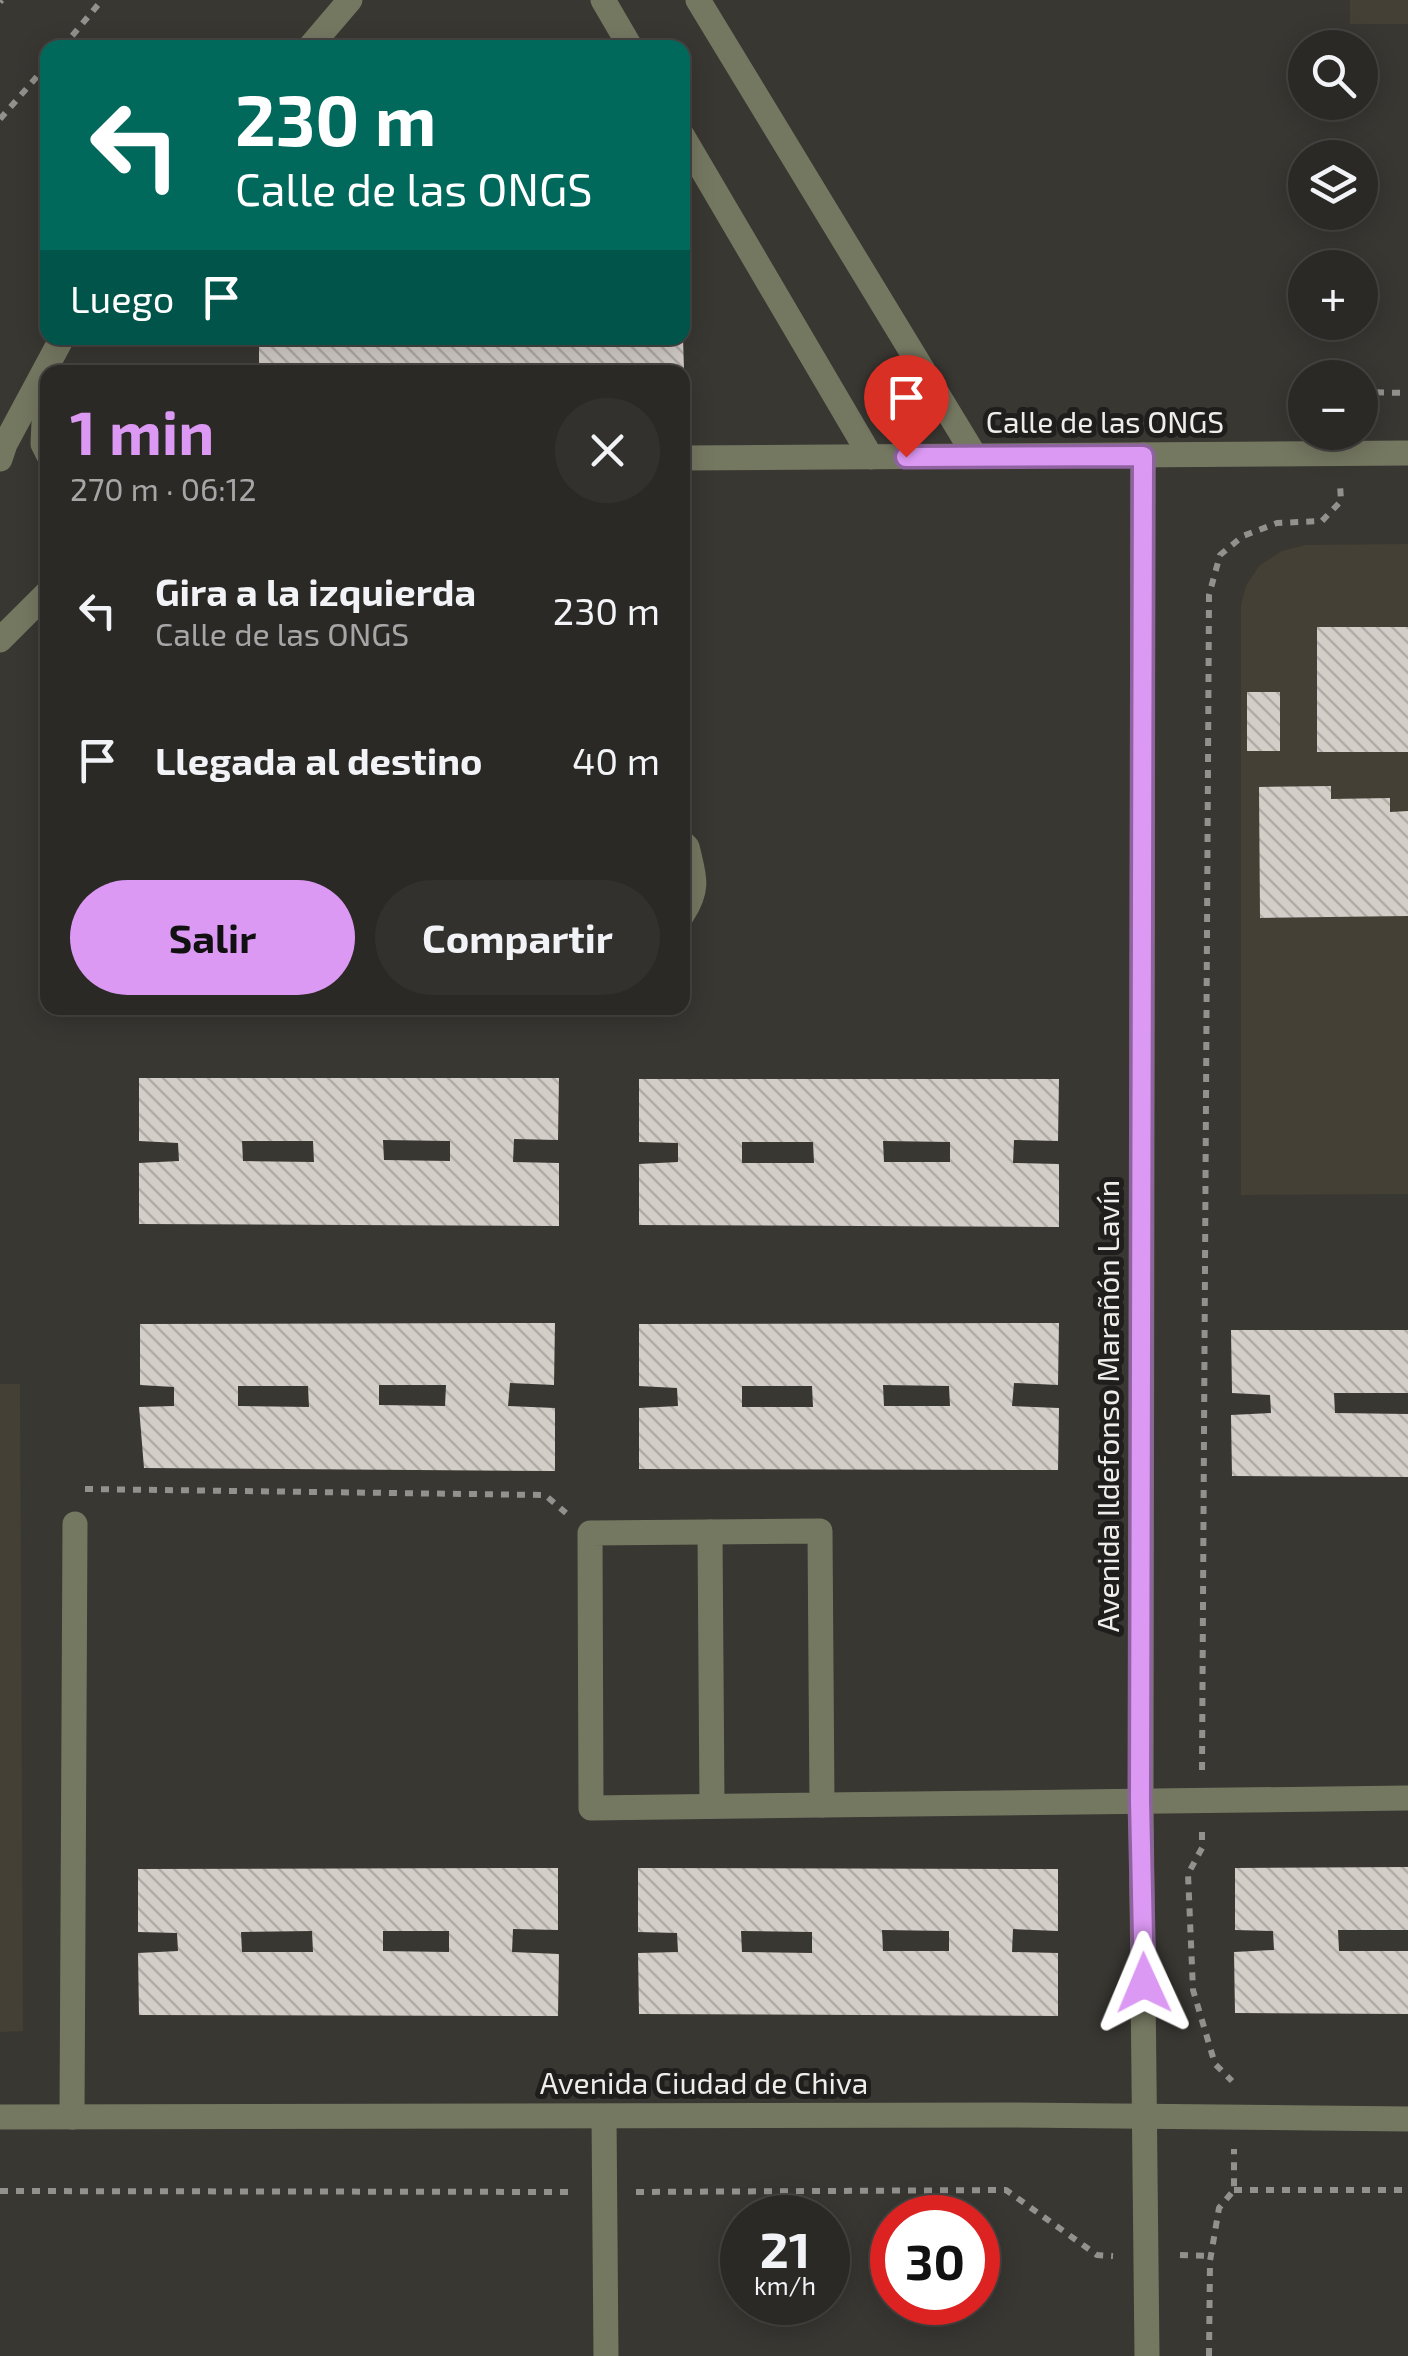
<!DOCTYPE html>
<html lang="es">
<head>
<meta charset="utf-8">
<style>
  :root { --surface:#2b2926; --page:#33312e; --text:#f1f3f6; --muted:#a6a6a7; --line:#474543; --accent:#dc99f4 }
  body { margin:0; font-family:"Exo 2",sans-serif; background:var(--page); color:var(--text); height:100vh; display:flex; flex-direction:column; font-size:38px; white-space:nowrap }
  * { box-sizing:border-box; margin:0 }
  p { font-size:32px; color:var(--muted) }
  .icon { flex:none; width:55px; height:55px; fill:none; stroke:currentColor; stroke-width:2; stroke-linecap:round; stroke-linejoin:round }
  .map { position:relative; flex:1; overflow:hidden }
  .drawer { position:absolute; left:40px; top:365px; width:650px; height:650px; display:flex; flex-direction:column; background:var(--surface); border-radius:20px; box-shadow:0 5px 25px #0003,0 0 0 2px var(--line) }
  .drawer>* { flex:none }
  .banner { position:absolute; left:40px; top:40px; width:650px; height:305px; border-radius:20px; box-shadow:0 5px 25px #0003,0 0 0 2px var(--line); background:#00695c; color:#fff; overflow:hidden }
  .tools { position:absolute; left:1288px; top:30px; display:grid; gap:20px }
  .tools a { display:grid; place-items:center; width:90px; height:90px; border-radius:50%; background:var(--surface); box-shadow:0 5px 25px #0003,0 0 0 2px var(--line); font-size:50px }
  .speed { position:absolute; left:720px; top:2195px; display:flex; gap:20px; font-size:50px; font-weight:700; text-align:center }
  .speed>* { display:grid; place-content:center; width:130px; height:130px; border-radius:50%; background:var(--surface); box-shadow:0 5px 25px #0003,0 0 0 2px var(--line); line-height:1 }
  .speed small { font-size:25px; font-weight:400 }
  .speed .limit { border:15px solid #d22; background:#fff; color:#111 }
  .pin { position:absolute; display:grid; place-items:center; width:85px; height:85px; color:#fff; margin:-102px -42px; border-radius:50% 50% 50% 0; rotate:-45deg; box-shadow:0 0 10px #0007 }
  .pin .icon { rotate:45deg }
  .me { position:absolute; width:110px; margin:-55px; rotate:359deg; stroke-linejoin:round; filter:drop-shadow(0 0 8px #0008) }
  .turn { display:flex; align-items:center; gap:35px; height:210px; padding:0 30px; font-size:45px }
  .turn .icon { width:130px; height:130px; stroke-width:2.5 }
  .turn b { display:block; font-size:70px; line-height:85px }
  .then { display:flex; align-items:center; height:95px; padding:0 30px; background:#0003; gap:20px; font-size:38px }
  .round { display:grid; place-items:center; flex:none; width:105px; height:105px; border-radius:52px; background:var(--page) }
  .summary { display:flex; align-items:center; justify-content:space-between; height:170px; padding:0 30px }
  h1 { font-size:60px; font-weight:700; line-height:75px; color:var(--accent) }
  .action { display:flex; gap:20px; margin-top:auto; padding:20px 30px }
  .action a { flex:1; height:115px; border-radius:60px; background:var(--accent); color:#111; font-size:40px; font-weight:700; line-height:115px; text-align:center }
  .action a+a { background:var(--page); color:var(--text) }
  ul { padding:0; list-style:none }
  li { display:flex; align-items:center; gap:30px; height:150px; padding:0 30px }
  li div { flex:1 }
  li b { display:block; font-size:38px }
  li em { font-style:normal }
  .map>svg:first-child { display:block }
  .built { fill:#454035 }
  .building { fill:url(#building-back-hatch); fill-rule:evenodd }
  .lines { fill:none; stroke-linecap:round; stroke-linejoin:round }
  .path { stroke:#93918d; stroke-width:6; stroke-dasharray:8 8; stroke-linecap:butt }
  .minor { stroke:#757861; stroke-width:25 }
  .route-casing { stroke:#8f639f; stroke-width:25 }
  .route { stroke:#dc99f4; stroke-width:18 }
  .labels { text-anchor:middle; stroke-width:10; stroke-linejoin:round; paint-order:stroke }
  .street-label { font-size:30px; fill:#eeede9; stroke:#1f1e1c }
</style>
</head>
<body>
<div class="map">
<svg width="1408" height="2356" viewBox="0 0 1408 2356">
  <defs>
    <pattern id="building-back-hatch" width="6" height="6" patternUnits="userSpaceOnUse" patternTransform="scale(2.5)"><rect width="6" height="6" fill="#d4cec9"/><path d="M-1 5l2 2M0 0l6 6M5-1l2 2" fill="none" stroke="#b1aca8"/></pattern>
  </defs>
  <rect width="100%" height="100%" fill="#393732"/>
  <g class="built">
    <rect x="1350" y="0" width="58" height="24"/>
    <path d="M1408 544V1194L1241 1195V605L1246 586 1259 566 1282 551 1306 545Z"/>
    <path d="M0 1384H20L23 2031 0 2032Z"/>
  </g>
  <g class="building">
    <path d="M259 338H683L684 370 259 369Z"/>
    <rect x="1317" y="627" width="91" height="125"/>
    <rect x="1247" y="692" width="33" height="59"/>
    <path d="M1331 786V799L1390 798V812L1408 811V916L1260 918 1259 787Z"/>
    <path d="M139 1078H559L558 1140 514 1139 513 1162 559 1163V1226L139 1224V1163L179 1161 178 1143 139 1141ZM383 1140 450 1141V1161L384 1160ZM242 1141H313L314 1162 243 1161Z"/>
    <path d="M639 1079H1059L1058 1141 1014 1140 1013 1163 1059 1164V1227L639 1225V1164L678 1162V1143L639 1142ZM883 1141 950 1142V1162H884ZM742 1142H813L814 1163H742Z"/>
    <path d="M555 1323 554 1385 510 1383 508 1406 555 1408V1471L144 1468 139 1407 174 1406V1387L140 1385V1324ZM379 1385H446L445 1406 379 1405ZM238 1386H308L309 1407 238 1406Z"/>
    <path d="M1059 1323 1058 1385 1014 1383 1012 1406 1059 1408 1058 1470 639 1469V1408L678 1406 677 1388 639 1386V1324ZM883 1385 949 1386 950 1406H884ZM742 1386H812L813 1407H742Z"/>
    <path d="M1231 1330H1408V1393H1334L1335 1413 1408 1414V1477L1232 1476 1231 1415 1271 1413 1270 1395 1232 1393Z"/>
    <path d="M1408 1867V1930H1338L1339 1951H1408V2014L1235 2013 1234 1952 1274 1950 1273 1931 1235 1930V1868Z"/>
    <path d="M558 1868V1930L513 1929 512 1952 559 1954 558 2016 139 2015 138 1953 178 1951 177 1933 138 1932V1869ZM312 1931 313 1952H242L241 1932ZM383 1931H449V1952L383 1951Z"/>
    <path d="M638 1868 1058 1869V1931L1013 1929 1012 1952 1058 1953V2016L639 2014 638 1953 678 1952 677 1933 638 1932ZM882 1930 949 1931V1951H883ZM741 1931 812 1932V1953L742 1952Z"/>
  </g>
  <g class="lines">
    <g class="path">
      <path d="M0 2 2 0"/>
      <path d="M62 48 102 0"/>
      <path d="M0 119 48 64"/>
      <path d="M1360 392 1408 393"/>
      <path d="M85 1489 545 1495 566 1513"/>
      <path d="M1202 1770 1209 595 1220 555 1243 536 1277 523 1322 521 1341 501 1340 484"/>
      <path d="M1202 1832V1848L1188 1874 1193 1990 1215 2064 1232 2081"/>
      <path d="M1234 2190H1408"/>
      <path d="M0 2191 574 2192"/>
      <path d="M636 2192 1006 2190 1097 2255 1113 2256"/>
      <path d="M1180 2255 1211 2256"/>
      <path d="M1209 2356 1210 2261 1219 2208 1234 2190V2149"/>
    </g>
    <g class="minor">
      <path d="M603 0 631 48"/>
      <path d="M698 0 975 456"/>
      <path d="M309 48 350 0"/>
      <path d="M682 135 871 457"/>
      <path d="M46 377 43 444 48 454"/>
      <path d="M1143 455 1141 1801 1147 2356"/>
      <path d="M682 458 1408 453"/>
      <path d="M0 459 5 444 62 338"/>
      <path d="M0 640 48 592"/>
      <path d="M682 842 687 847C694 876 700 888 682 915"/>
      <path d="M820 1531 822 1805 591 1808 590 1533Z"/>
      <path d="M710 1532 712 1806"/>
      <path d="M822 1805 1408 1798"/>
      <path d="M0 2117 1016 2115 1408 2119"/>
      <path d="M72 2117 75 1524"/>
      <path d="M604 2118 606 2356"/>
    </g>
  </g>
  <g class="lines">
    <g class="route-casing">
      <path id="route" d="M906 457 1143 456 1140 1801 1144 1983"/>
    </g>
    <use href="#route" class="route"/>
  </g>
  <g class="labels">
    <g class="street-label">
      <text x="1105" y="433">Calle de las ONGS</text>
      <text transform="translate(1109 1406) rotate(-90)" y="10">Avenida Ildefonso Marañón Lavín</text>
      <text x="704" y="2094">Avenida Ciudad de Chiva</text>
    </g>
  </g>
</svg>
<div class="tools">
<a><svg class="icon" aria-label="search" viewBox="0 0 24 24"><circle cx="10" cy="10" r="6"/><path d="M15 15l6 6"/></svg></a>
<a><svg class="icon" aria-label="layers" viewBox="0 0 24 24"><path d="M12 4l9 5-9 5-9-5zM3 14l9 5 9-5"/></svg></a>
<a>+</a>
<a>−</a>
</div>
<div class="speed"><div>21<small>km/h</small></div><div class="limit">30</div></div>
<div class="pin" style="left:906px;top:457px;background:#d93025"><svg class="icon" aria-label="arrive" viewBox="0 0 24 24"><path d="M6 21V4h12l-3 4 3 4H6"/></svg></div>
<svg class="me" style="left:1144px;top:1983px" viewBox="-20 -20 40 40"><path d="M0-17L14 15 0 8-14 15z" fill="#dc99f4" stroke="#fff" stroke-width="4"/></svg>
<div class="banner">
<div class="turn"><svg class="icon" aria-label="left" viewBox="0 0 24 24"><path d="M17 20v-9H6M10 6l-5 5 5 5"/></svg><div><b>230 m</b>Calle de las ONGS</div></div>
<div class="then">Luego<svg class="icon" aria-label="arrive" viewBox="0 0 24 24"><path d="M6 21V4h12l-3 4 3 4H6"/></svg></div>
</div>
<section class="drawer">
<div class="summary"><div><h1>1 min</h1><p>270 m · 06:12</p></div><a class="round"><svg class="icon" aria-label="close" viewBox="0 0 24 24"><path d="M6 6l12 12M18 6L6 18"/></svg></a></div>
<ul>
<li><svg class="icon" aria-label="left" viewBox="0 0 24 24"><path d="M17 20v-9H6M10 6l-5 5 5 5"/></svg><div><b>Gira a la izquierda</b><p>Calle de las ONGS</p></div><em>230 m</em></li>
<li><svg class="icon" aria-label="arrive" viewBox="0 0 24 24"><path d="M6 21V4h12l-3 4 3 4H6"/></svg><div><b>Llegada al destino</b></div><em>40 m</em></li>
</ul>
<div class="action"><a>Salir</a><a>Compartir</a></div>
</section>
</div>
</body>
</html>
